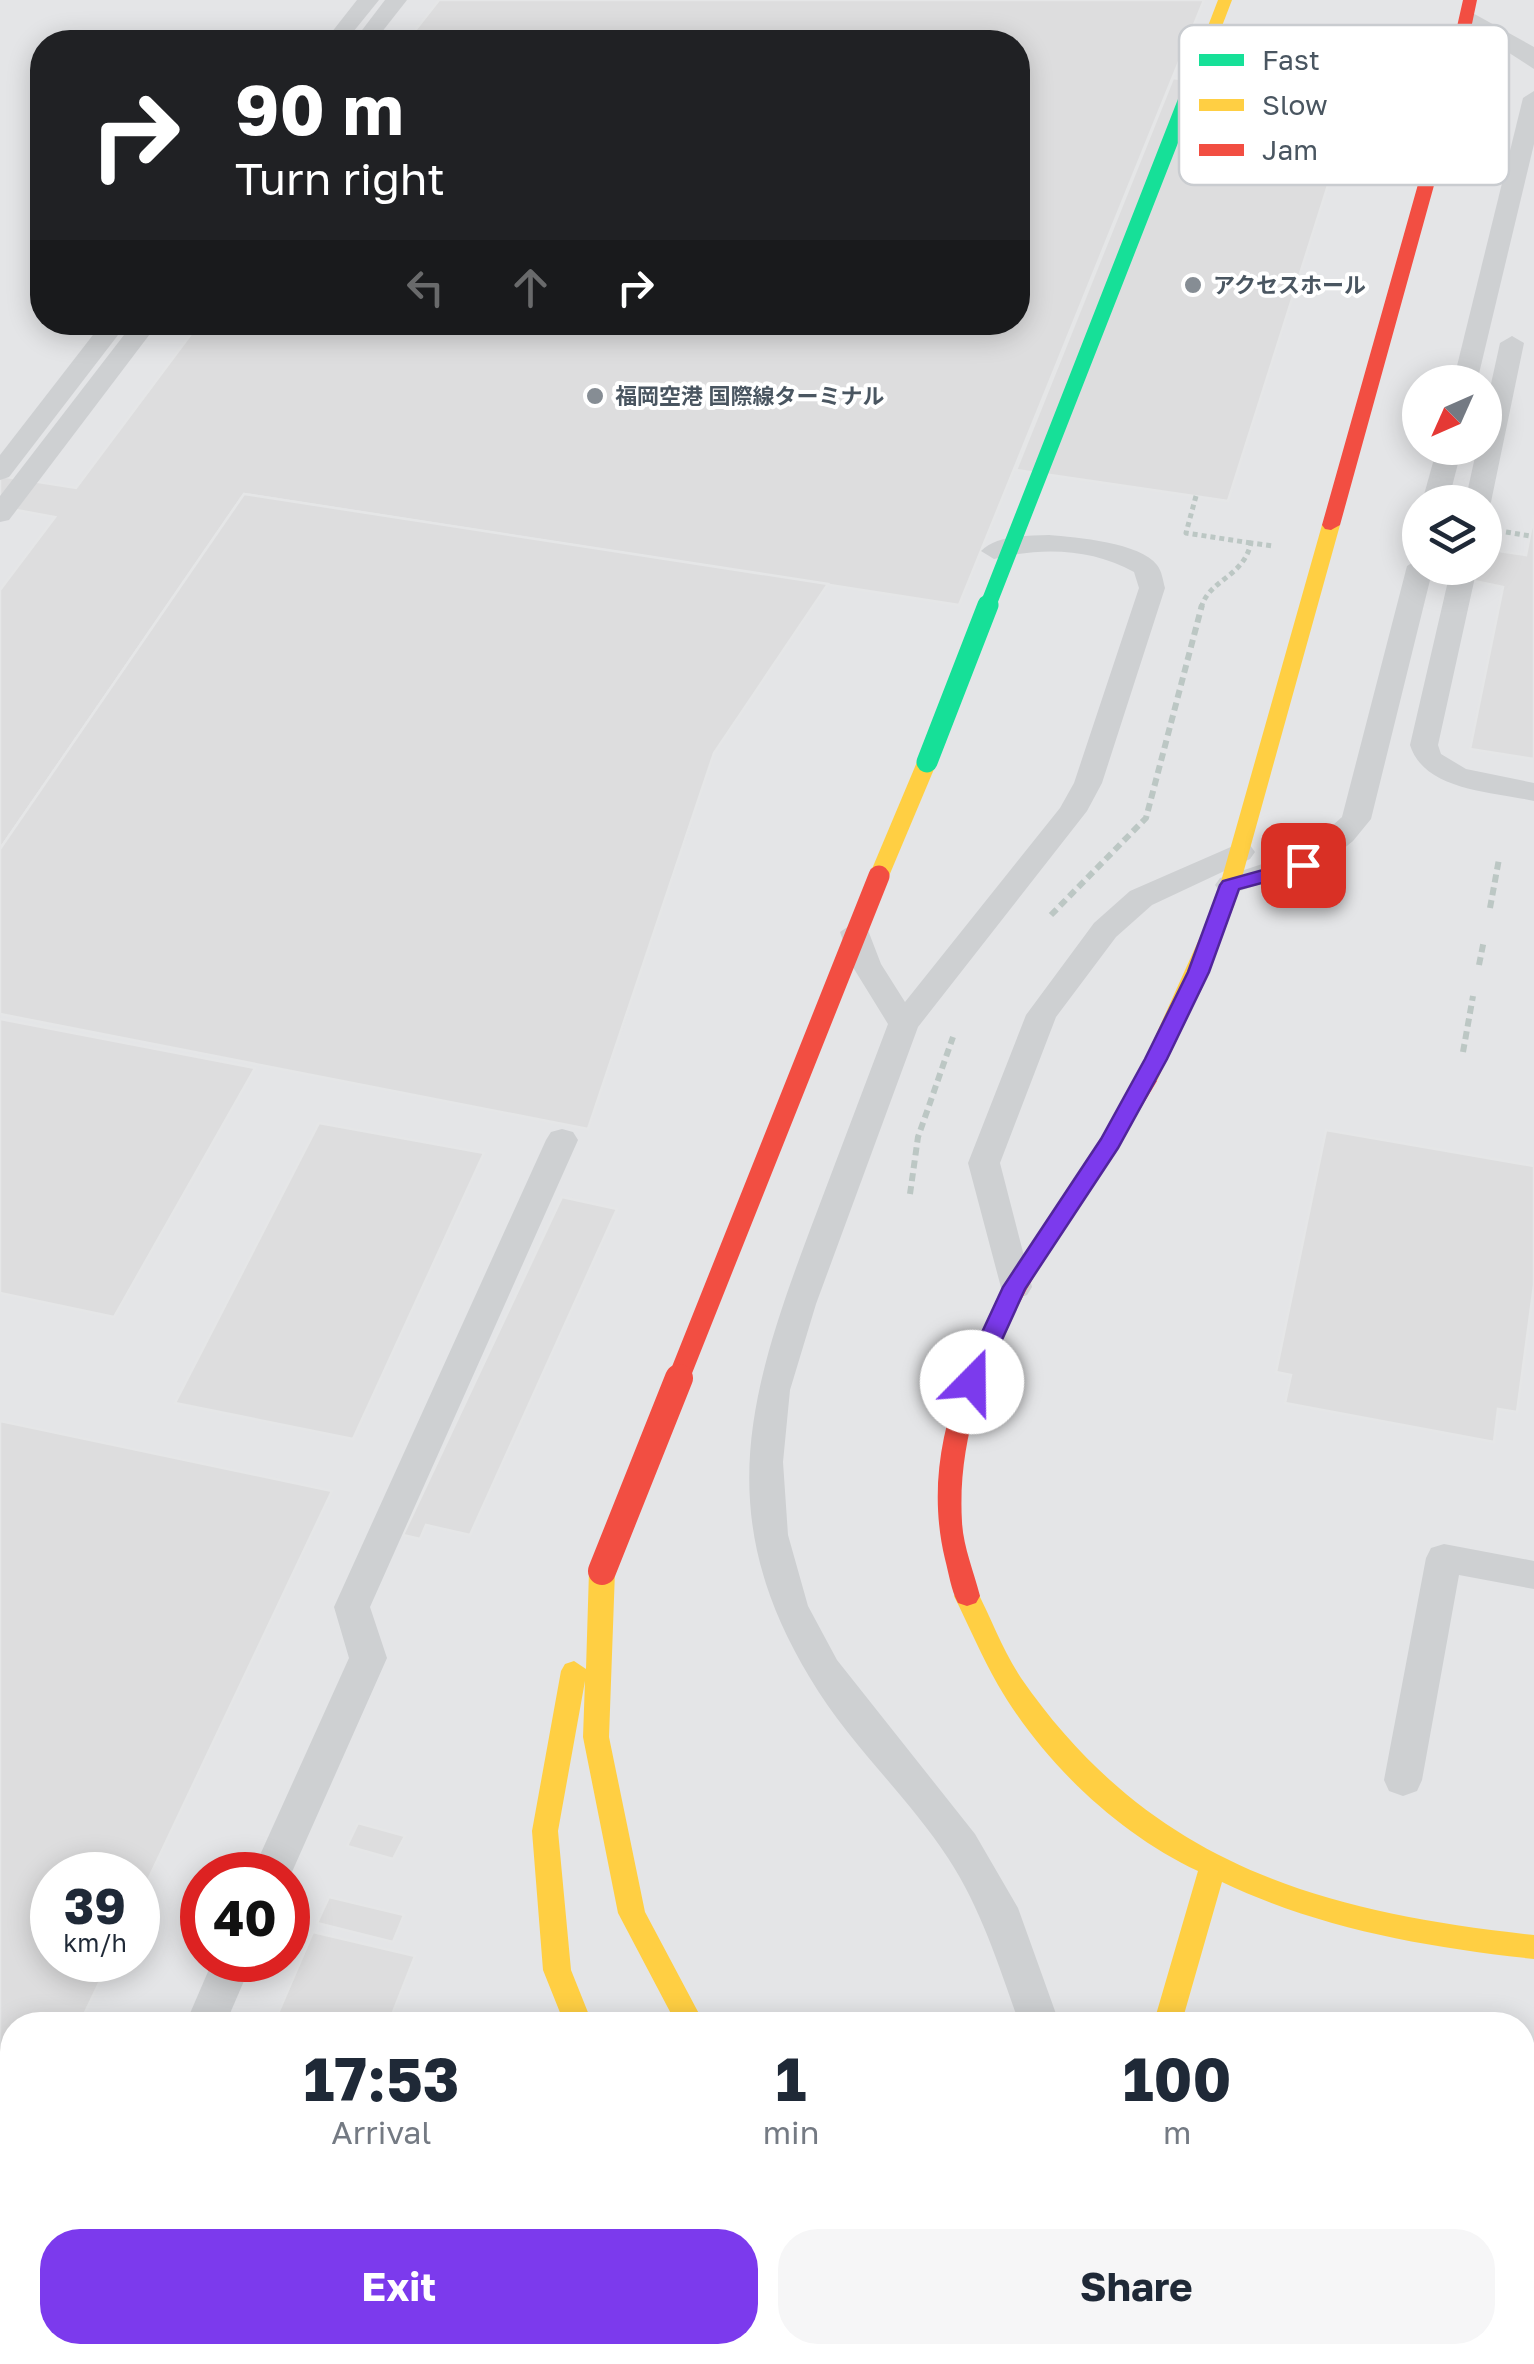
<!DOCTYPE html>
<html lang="en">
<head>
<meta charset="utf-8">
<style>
  :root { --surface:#fff; --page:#f6f6f7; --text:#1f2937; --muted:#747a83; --accent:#7c3aed }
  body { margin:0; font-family:"Golos Text","Noto Sans JP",sans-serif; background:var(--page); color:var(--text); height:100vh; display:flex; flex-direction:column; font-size:38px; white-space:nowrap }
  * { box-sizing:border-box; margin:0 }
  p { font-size:32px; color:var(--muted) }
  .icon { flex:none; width:55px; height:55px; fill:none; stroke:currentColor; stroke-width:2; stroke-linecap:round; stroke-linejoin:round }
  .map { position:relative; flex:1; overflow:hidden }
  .sheet { position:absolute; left:0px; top:2012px; width:1535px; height:352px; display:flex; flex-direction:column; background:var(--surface); border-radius:40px 40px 0 0; box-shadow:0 5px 25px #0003 }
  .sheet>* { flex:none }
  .banner { position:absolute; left:30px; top:30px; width:1000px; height:305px; border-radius:40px; box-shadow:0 5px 25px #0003; background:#202124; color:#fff; overflow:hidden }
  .needle { width:65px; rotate:225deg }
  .buttons { position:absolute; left:1402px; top:365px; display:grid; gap:20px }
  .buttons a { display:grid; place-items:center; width:100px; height:100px; border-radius:50%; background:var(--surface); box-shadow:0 5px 25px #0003; font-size:50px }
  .speed { position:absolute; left:30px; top:1852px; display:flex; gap:20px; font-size:50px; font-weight:700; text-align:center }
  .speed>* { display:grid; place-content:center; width:130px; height:130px; border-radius:50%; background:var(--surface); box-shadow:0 5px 25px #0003; line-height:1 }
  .speed small { font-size:25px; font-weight:400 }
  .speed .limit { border:15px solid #d22; background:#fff; color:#111 }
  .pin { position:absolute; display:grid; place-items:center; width:85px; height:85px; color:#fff; margin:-42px; border-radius:20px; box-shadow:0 5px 15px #0006 }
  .me { position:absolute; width:110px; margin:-55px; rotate:22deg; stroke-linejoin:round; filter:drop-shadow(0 0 8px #0008) }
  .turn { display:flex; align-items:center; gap:35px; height:210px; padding:0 40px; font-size:45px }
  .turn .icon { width:130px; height:130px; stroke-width:2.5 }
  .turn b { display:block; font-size:70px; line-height:85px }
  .lanes { display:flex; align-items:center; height:95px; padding:0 40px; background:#0003; justify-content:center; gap:50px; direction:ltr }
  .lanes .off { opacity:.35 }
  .eta { display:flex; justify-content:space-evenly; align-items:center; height:170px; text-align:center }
  .eta b { font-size:60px; font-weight:700; line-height:70px }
  .action { display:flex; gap:20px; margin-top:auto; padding:20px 40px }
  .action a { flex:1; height:115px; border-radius:40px; background:var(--accent); color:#fff; font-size:40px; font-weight:700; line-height:115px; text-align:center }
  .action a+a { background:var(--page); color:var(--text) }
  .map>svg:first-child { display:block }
  .airport { fill:#e4e5e7; fill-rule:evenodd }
  .green { fill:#d9f2e3 }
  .building { fill:#ddddde; stroke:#e5e6e7; stroke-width:2.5 }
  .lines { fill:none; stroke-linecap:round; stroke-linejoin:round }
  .path-far1 { stroke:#bcc7c4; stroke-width:5; stroke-dasharray:5 4; stroke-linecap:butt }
  .path { stroke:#bcc7c4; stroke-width:6; stroke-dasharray:8 5; stroke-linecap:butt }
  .lane { fill:#ced0d2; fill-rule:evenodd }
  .slow { fill:#ffcf43; fill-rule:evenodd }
  .jam { fill:#f24e42; fill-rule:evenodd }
  .fast-bridge-far1 { stroke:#16e098; stroke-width:16 }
  .fast-bridge { stroke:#16e098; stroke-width:21 }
  .jam-bridge-far1 { stroke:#f24e42; stroke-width:21 }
  .jam-bridge { stroke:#f24e42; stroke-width:28 }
  .route { fill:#7c3aed; stroke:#51269a; stroke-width:2.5 }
  .poi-dot { fill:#868d94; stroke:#fff; stroke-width:4 }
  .labels { text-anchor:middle; stroke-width:8; stroke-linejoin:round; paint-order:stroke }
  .far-poi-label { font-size:22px; font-weight:bold; fill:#4a5661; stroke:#fff; text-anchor:start }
  .key { fill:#fff; stroke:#c9ccd0; stroke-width:2.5 }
  .key-label { font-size:28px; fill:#4a5661 }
</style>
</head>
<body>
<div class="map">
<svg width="1534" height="2364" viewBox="0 0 1534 2364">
  <rect width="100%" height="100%" fill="#f4f4f4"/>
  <path class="airport" d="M0 0H1534V2364H0ZM42 42H1018V322H42ZM1420 382H1485V448H1420ZM1420 502H1485V568H1420ZM52 1875H138V1960H52ZM202 1875H288V1960H202ZM12 2025H1522V2352H12Z"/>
  <path class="green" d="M1534 2114V2212L1523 2215V2117Z"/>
  <g class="building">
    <path d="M439 0H1204L959 605 244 494 0 849V590L55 517 0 507V476L76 488 200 322H1018V42H406Z"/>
    <path d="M1173 78 1355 100 1228 501 1016 470Z"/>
    <path d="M244 494 828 584 714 753 588 1129 0 1014V849Z"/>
    <path d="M1534 515V759L1470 749 1503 587 1474 581 1477 568H1485V549L1526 555Z"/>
    <path d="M0 1019 255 1068 114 1317 0 1293Z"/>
    <path d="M319 1123 484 1153 353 1439 175 1403Z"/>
    <path d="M1326 1130 1534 1166V1285L1517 1412 1498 1409 1494 1442 1285 1403 1291 1375 1276 1372Z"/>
    <path d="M562 1197 617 1209 470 1535 426 1525 420 1539 403 1535Z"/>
    <path d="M0 1421 332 1491 138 1901V1875H52V1960H110L79 2025H12V2165L0 2191Z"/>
    <path d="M358 1823 405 1836 393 1859 347 1846Z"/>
    <path d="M329 1897 404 1915 393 1942 317 1923Z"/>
    <path d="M313 1932 415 1956 388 2025H273Z"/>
    <path d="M155 2352H445L441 2364H150Z"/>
  </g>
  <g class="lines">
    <g class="path-far1">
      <path d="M1196 496 1186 533 1251 543"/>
      <path d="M1506 532 1530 536"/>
      <path d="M1201 608C1209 579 1243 578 1251 543L1273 546"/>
    </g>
    <g class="path">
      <path d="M1490 908 1499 859"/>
      <path d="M1051 915 1146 818 1202 605"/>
      <path d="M1479 965 1484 940"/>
      <path d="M1463 1052 1473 996"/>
      <path d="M910 1194 918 1137 953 1037"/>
    </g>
    <g class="lane">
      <path d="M357 0H379L345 42H324Z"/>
      <path d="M385 0H407L374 42H353Z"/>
      <path d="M1469 11 1534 47V69L1461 22V12Z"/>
      <path d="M1534 91V144L1477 382H1453L1523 98Z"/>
      <path d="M103 322H128L9 477 0 480V455Z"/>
      <path d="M134 322H159L9 520 0 522V496Z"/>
      <path d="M1512 336 1524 343 1491 502 1485 508V502H1465L1477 448H1485V411L1500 343Z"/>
      <path d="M1437 448H1462L1448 502H1422Z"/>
      <path d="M1049 535C1076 537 1141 543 1157 565 1162 571 1163 581 1165 588L1102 783 1087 811 918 1027 816 1304 790 1390 783 1462 788 1535 808 1606 837 1660 975 1834 1018 1908 1060 2025H1020C999 1967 982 1910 948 1858 907 1795 848 1743 810 1678 712 1516 748 1395 810 1230 836 1161 862 1093 888 1024L851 964 840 932 855 922 866 925 881 964 905 1002 1060 808 1074 783 1139 588 1134 572C1091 548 1040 547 994 559L981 551C996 535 1027 536 1049 535Z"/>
      <path d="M1420 558V568H1433L1371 819 1353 841 1326 863 1230 894 1220 892 1215 885 1220 878 1305 850 1342 817 1407 566Z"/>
      <path d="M1451 568H1477L1438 745 1441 754 1466 769 1534 783V801C1494 792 1424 791 1410 745Z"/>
      <path d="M1240 843 1250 845 1255 852 1250 859 1152 905 1116 937 1056 1017 1000 1163 1032 1287 1027 1295 1015 1299 1003 1295 968 1163 1026 1015 1094 923 1130 891Z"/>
      <path d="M562 1129 573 1132 578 1140 370 1607 387 1658 288 1881V1875H251L349 1658 334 1607 546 1140 551 1132Z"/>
      <path d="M1444 1544 1534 1561V1589L1459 1575 1422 1780 1417 1791 1403 1796 1389 1791 1384 1780 1426 1558 1431 1548Z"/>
      <path d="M213 1960H253L225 2025H185Z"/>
      <path d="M37 2352H81L76 2364H32Z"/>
      <path d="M991 2352H1035L1033 2364H989Z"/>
    </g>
    <g class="slow">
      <path d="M1218 0H1232L1214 47 1202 50 1200 47Z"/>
      <path d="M1331 520 1340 525 1234 906 1157 1081 1146 1088 1138 1086 1135 1081 1214 906 1322 525Z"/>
      <path d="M927 756 937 762 889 876 879 882 872 881 869 876 917 762Z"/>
      <path d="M602 1561 611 1564 615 1571 609 1737 645 1912 705 2025H677L618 1913 583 1737 585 1681 558 1831 571 1970 593 2025H565L543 1970 532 1831 561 1671 565 1664 574 1661 586 1669 589 1571 593 1564Z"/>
      <path d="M967 1586 976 1589C991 1618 1003 1651 1021 1678 1150 1864 1319 1912 1534 1935V1959C1425 1947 1321 1929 1222 1882L1181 2025H1153L1198 1871C1118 1834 1042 1761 998 1685 982 1657 969 1626 954 1596L958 1589Z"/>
      <path d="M1534 2238V2266L1522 2269V2242Z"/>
      <path d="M900 2352H950L958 2364H909Z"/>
      <path d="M1091 2352H1121L1119 2364H1089Z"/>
    </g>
    <g class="jam">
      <path d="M1463 0H1477L1451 124 1340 525 1331 530 1325 529 1322 525 1435 124Z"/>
      <path d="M1146 1074 1157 1081C1079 1216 952 1356 962 1522 963 1546 974 1572 980 1596L976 1603 967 1606 958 1603C951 1590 949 1574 945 1559 912 1421 998 1297 1070 1187 1094 1150 1116 1113 1138 1076Z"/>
    </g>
    <path class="fast-bridge-far1" d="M987 608 1207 47"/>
    <path class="fast-bridge" d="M927 762 988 605"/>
    <path class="jam-bridge-far1" d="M678 1380 879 876"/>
    <path class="jam-bridge" d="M602 1571 679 1378"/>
  </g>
  <path class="route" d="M1303 859 1310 860V870L1239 889 1209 972 1167 1059 1118 1148 1025 1289 980 1388H963L959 1382 1003 1287 1101 1139 1145 1059 1188 972 1220 885 1223 881Z"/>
  <g class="poi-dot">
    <circle cx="1193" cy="285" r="10"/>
    <circle cx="595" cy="396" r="10"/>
  </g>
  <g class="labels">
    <g class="far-poi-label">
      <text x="1213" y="293">アクセスホール</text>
      <text x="615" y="404">福岡空港 国際線ターミナル</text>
    </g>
  </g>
  <rect x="1179" y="25" width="330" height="160" rx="15" class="key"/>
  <rect x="1199" y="54" width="45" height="12" fill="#16e098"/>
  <rect x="1199" y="99" width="45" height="12" fill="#ffcf43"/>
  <rect x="1199" y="144" width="45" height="12" fill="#f24e42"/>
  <g class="key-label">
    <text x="1262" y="70">Fast</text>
    <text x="1262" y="115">Slow</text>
    <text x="1262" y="160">Jam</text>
  </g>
</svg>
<div class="buttons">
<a><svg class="needle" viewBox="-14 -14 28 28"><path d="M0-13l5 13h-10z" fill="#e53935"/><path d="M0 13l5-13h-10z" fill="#747a83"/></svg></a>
<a><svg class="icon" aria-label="layers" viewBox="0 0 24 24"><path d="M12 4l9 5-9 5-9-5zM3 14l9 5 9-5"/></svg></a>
</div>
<div class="speed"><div>39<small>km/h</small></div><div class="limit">40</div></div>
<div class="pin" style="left:1303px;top:865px;background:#d93025"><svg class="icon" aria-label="arrive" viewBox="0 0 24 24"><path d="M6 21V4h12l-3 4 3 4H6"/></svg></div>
<svg class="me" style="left:972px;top:1382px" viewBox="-20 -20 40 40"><circle r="19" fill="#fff"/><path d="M0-13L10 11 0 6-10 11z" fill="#7c3aed"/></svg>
<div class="banner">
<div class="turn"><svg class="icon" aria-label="right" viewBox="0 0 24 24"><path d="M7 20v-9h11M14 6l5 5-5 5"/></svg><div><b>90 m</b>Turn right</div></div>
<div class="lanes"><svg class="icon off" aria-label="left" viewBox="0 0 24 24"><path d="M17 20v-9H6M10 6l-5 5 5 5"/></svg><svg class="icon off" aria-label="ahead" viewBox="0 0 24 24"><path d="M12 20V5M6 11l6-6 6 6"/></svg><svg class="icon" aria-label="right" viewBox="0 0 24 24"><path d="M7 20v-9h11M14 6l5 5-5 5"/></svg></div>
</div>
<section class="sheet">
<div class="eta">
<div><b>17:53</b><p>Arrival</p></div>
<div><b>1</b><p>min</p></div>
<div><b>100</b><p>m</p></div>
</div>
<div class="action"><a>Exit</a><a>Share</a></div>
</section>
</div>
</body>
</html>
